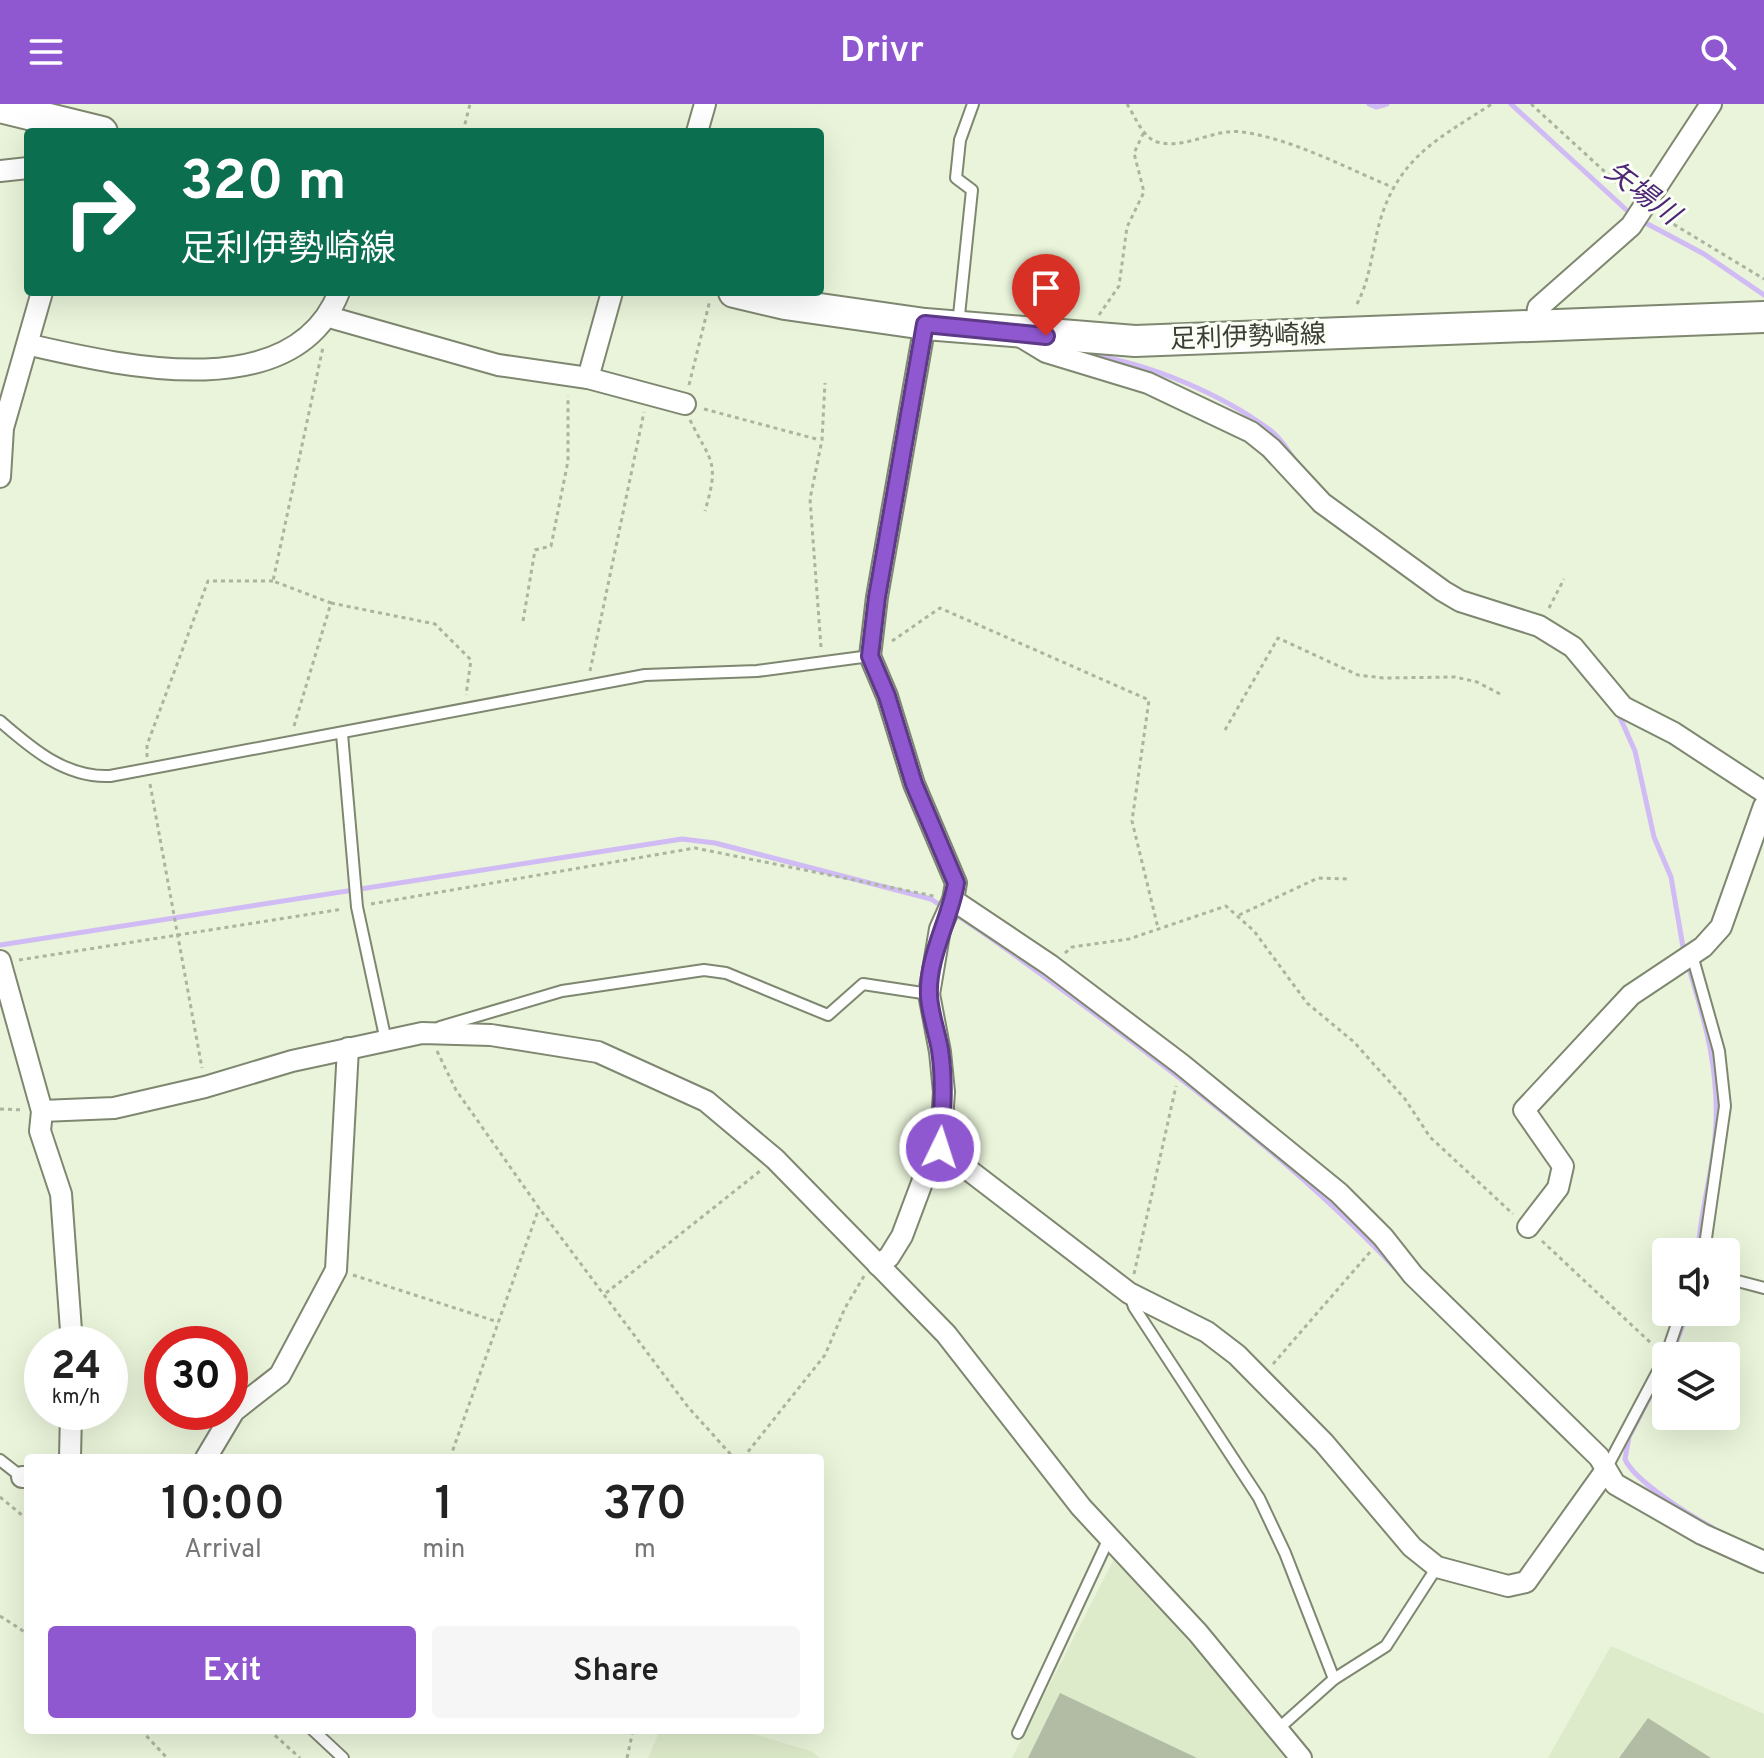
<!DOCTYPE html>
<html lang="en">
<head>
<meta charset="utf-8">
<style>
  :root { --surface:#fff; --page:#f6f6f6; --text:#222; --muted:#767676; --accent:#8f58d0 }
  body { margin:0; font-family:Overpass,"Noto Sans JP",sans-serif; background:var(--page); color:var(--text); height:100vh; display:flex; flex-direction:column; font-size:30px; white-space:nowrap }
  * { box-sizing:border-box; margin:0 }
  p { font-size:26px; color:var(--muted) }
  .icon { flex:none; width:44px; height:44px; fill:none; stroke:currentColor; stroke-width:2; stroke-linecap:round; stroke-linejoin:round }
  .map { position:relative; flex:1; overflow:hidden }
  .side { position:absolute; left:24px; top:1350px; width:800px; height:280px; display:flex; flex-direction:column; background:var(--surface); border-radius:8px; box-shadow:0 8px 32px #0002 }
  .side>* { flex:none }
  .top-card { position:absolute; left:24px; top:24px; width:800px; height:168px; border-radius:8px; box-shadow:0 8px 32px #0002; background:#0b6e4f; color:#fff; overflow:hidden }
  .controls { position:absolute; left:1652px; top:1134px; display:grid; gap:16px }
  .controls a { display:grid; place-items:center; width:88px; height:88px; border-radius:8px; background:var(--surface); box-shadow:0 8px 32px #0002; font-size:40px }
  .speed { position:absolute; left:24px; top:1222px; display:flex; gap:16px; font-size:40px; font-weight:700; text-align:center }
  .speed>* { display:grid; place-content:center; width:104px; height:104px; border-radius:50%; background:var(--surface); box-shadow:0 8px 32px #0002; line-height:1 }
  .speed small { font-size:20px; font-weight:400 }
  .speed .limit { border:12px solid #d22; background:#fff; color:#111 }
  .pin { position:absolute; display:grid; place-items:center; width:68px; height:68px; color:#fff; margin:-82px -34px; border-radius:50% 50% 50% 0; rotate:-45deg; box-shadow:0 0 8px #0007 }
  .pin .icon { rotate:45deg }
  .me { position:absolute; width:88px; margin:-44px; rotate:4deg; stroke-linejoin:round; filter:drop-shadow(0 0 6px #0008) }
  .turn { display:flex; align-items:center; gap:28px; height:168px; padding:0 24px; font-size:36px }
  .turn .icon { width:104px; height:104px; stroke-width:2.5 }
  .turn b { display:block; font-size:56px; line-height:68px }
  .eta { display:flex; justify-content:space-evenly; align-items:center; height:136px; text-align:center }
  .eta b { font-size:48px; font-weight:600; line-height:56px }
  .primary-button { display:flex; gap:16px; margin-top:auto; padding:16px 24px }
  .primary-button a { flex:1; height:92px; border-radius:8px; background:var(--accent); color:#fff; font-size:32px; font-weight:600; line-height:92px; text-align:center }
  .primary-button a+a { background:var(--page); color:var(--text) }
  header { display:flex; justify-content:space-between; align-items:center; height:104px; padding:0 24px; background:var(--accent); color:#fff; font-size:36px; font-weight:600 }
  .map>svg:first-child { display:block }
  .built { fill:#deebca }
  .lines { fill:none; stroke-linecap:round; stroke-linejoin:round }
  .stream { stroke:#d1bbf5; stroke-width:5 }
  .building { fill:#b2bca4 }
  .lane-casing { stroke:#7e8770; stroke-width:14 }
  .street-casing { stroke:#7e8770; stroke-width:24 }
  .primary-casing { stroke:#7e8770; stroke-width:34 }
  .path { stroke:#abb49f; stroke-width:3; stroke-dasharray:4 4; stroke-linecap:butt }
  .lane { stroke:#fff; stroke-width:10 }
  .street { stroke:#fff; stroke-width:20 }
  .primary { stroke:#fff; stroke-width:30 }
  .route-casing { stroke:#5d3987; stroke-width:20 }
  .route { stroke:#8f58d0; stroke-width:14 }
  .labels { text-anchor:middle; stroke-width:6; stroke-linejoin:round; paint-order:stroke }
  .street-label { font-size:26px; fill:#3a3e34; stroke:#fafef4 }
  .water-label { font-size:28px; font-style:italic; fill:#4d2678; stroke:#fafef4 }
</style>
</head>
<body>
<header><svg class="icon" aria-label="menu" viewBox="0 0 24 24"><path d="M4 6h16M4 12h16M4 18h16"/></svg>Drivr<svg class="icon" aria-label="search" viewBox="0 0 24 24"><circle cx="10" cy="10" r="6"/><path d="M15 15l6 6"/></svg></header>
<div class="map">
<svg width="1764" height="1654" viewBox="0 0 1764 1654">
  <rect width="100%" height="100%" fill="#e9f4da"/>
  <g class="built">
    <path d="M1115 1453 1289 1654H1012Z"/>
    <path d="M1611 1542 1764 1610V1654H1548Z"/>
    <path d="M660 1626H740L811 1647 820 1654H648Z"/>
  </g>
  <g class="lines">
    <g class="stream">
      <path d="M1369 0 1376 3 1387 0"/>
      <path d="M1511 0 1633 112"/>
      <path d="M1642 117 1704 150 1764 191"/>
      <path d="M1086 250C1148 259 1220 289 1270 326 1280 333 1287 345 1294 355"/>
      <path d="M1618 609 1635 647 1654 733 1671 773 1684 849"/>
      <path d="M952 808C1006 843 1057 882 1110 921 1210 996 1309 1073 1395 1164"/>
      <path d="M0 841 682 735 715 739 931 795 943 803"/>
      <path d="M1687 858C1705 916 1721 971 1715 1033 1712 1071 1700 1109 1698 1148"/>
      <path d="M1673 1247 1688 1208"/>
      <path d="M1666 1262 1629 1333 1625 1355C1634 1377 1691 1412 1713 1424"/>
      <path d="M1638 1382 1671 1400"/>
    </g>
  </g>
  <g class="building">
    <path d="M1060 1589 1197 1654H1028Z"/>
    <path d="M1648 1614 1711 1654H1619Z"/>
  </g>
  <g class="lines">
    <g class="lane-casing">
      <g id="lane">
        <path d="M958 221 972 86 956 74 960 36 973 0"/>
        <path d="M0 617C32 645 66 674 110 672L645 571 757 567 870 552"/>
        <path d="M342 630 357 803 386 937"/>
        <path d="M1692 851 1719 947 1725 1002 1704 1148"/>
        <path d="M440 923 562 887 704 866 726 869 828 911 863 880 929 890"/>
        <path d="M1726 1174 1764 1184"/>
        <path d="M1130 1191 1134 1203 1259 1394 1285 1449 1334 1575"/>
        <path d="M0 1356 23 1374"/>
        <path d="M1606 1365 1666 1252 1681 1208"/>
        <path d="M1278 1625 1334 1575 1386 1542 1437 1463"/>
        <path d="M313 1626 343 1654"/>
        <path d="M1018 1629 1110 1432"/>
      </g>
    </g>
    <g class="street-casing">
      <g id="street">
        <path d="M697 28 705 0"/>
        <path d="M0 67 28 64"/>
        <path d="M329 213 498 261 588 274 685 300"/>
        <path d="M1536 222 1538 204 1631 122 1711 0"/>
        <path d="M1018 231 1046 248 1148 279 1251 328 1271 344 1322 399 1443 487 1460 497 1539 522 1573 543 1623 603 1674 629 1764 688"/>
        <path d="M30 241C122 262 294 303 339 188"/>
        <path d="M588 274 612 188"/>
        <path d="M0 373 3 324 42 188"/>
        <path d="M953 796 1050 861 1181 960 1339 1089 1383 1133 1413 1171 1599 1353 1615 1380 1702 1430 1764 1458"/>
        <path d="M0 857 42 1007 40 1027 61 1090 72 1240"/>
        <path d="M42 1007 114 1004 205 983 292 957 422 929 491 931 598 948 706 997 775 1055 946 1230 1081 1403 1198 1529 1301 1654"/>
        <path d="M940 1044 1129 1189 1207 1228 1237 1251 1324 1339 1412 1443 1437 1463 1508 1482 1526 1478 1606 1366"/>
        <path d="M1528 1123 1558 1084 1563 1062 1524 1006 1631 891 1703 843 1721 823 1764 702"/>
        <path d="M878 1161 889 1153 902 1132 929 1060 940 1044 944 988 940 948 929 890 940 825 953 796 956 779 914 680 887 592 870 552 877 493 925 220"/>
        <path d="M70 1354 71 1308"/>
        <path d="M206 1354 234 1307 280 1271 336 1166 348 944"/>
        <path d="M22 1373H28"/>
      </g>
    </g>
    <g class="primary-casing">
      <g id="primary">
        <path d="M0 3 102 28"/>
        <path d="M734 188 785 200 925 220 1135 237 1764 213"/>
      </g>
    </g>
    <g class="path">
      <path d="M1127 0C1135 12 1142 33 1157 38 1186 46 1214 24 1242 28 1293 35 1344 63 1392 83"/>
      <path d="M1531 0 1628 89"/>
      <path d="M463 28 470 0"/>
      <path d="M1660 112 1764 175"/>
      <path d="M1357 200C1371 173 1372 145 1380 117 1399 53 1439 34 1492 0"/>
      <path d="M1099 211 1119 182 1127 123 1144 88 1134 49 1144 28"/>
      <path d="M689 281 710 196"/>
      <path d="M704 305 820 336"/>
      <path d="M690 316C711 359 720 356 705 407"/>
      <path d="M331 499 435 520 471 556 466 591"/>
      <path d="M1549 504 1564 475"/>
      <path d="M523 517 535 446 551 442 568 357V292"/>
      <path d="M892 537 940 504 1149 596 1132 717 1158 824"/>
      <path d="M821 543 810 395 822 336 825 279"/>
      <path d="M590 567 644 308"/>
      <path d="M294 622 331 499 273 477 323 243"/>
      <path d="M1225 626 1278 534 1358 571 1383 574 1455 573 1477 578 1502 591"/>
      <path d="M147 653V641L208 477H273"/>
      <path d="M150 680 202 964"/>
      <path d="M371 800 695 744 934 792"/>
      <path d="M1239 811 1318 774 1348 775"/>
      <path d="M1065 849 1072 843 1129 835 1226 802 1254 827 1307 899 1354 938 1405 995 1430 1033 1513 1110"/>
      <path d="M19 856 343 805"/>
      <path d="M437 947 456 986 539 1104 688 1303 734 1354"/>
      <path d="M0 1005 23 1006"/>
      <path d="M1542 1137 1653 1241"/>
      <path d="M1134 1170 1176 982"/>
      <path d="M353 1171 498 1218"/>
      <path d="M606 1189 760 1067"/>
      <path d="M1273 1260 1370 1148"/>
      <path d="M450 1354 539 1104"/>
      <path d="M743 1354 825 1251 845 1204 864 1172"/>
      <path d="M0 1393 28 1416"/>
      <path d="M0 1512 28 1530"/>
      <path d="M141 1626 167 1654"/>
      <path d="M269 1626 300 1654"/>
      <path d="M627 1654 633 1626"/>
    </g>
    <use href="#lane" class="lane"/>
    <use href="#street" class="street"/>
    <use href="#primary" class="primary"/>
  </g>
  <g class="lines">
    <g class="route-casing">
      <path id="route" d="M940 1044C942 1011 945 979 940 946 937 928 930 910 929 892 927 853 950 816 956 779L914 680 887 592 870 552 877 493 925 220 1046 232"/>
    </g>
    <use href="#route" class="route"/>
  </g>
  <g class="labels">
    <g class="street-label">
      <text transform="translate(1248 232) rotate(-2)" y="9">足利伊勢崎線</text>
    </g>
    <g class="water-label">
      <text transform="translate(1643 88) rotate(37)" y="10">矢場川</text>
    </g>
  </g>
</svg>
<div class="controls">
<a><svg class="icon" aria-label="sound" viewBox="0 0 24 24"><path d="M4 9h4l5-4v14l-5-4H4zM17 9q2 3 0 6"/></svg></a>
<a><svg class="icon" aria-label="layers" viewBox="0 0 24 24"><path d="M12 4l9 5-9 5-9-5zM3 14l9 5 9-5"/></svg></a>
</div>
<div class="speed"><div>24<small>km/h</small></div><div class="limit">30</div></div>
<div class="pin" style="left:1046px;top:232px;background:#d93025"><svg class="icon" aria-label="arrive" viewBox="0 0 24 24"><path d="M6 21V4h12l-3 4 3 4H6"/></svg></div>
<svg class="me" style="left:940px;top:1044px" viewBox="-20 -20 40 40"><circle r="17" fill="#8f58d0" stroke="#fff" stroke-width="3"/><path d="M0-11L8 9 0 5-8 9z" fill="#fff"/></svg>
<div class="top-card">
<div class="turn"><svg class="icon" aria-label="right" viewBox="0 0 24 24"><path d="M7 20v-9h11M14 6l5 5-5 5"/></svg><div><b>320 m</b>足利伊勢崎線</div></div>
</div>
<section class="side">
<div class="eta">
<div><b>10:00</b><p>Arrival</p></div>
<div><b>1</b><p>min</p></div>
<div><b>370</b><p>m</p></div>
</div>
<div class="primary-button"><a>Exit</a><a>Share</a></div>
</section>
</div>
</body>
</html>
